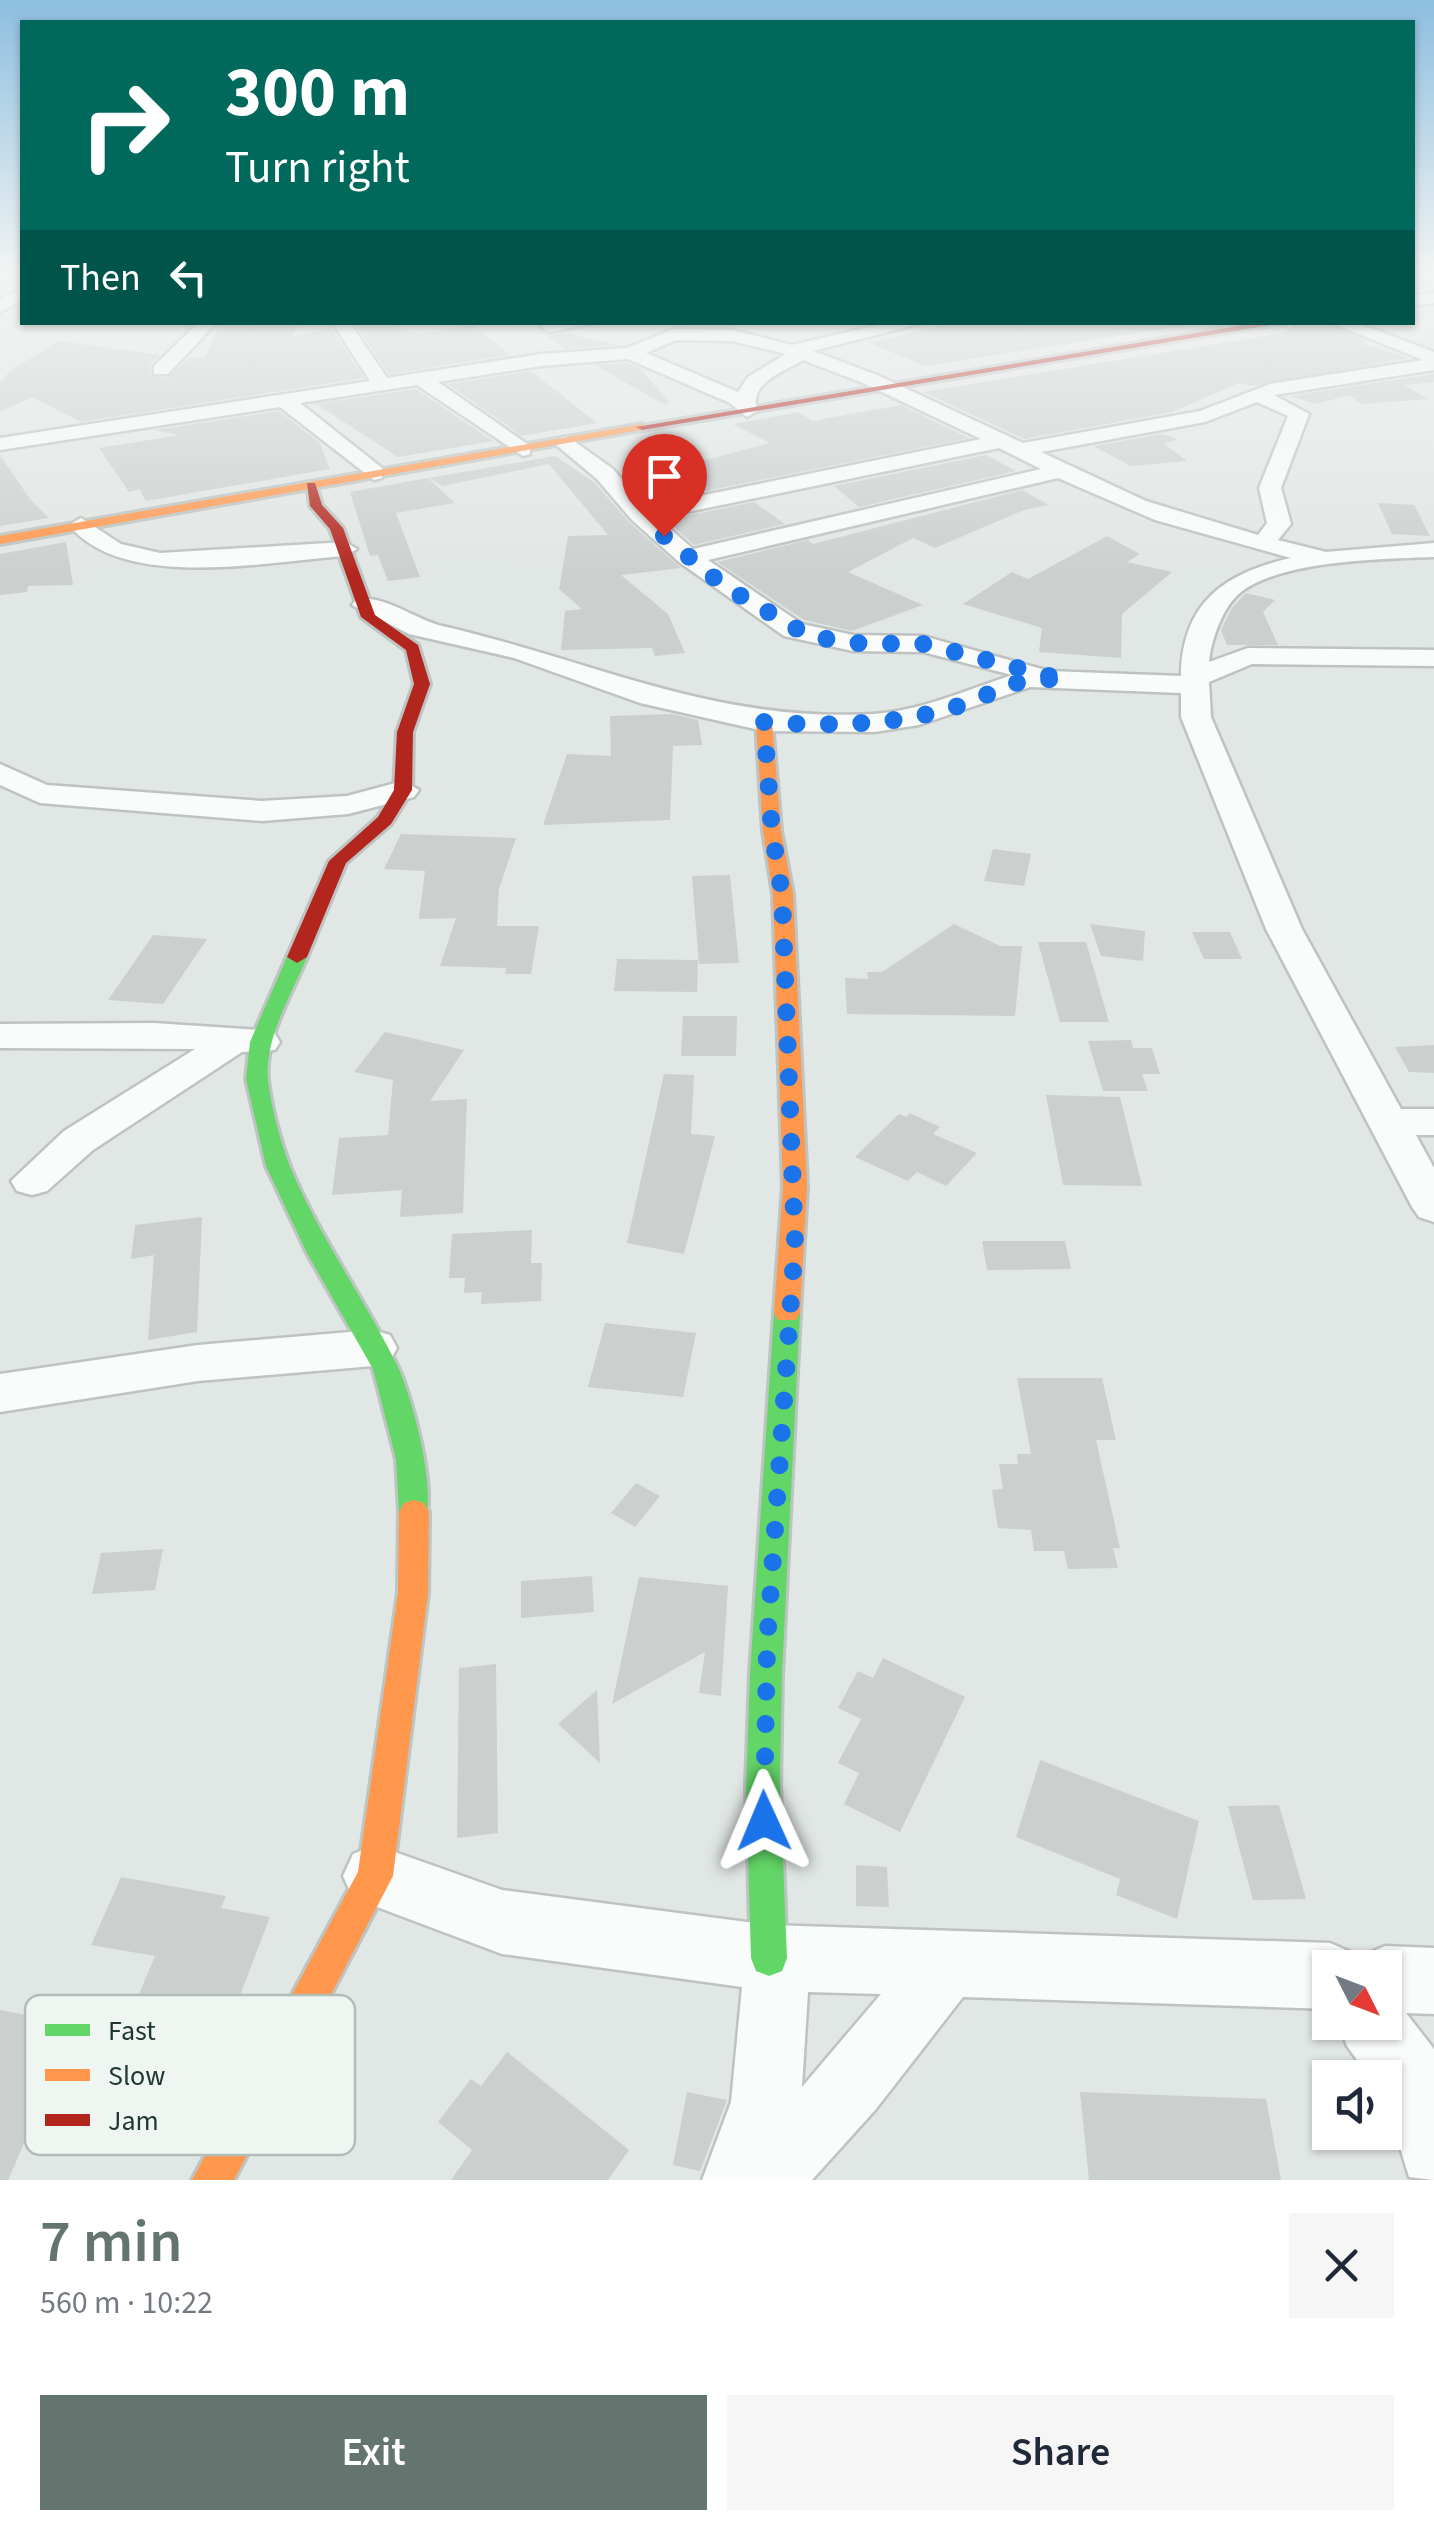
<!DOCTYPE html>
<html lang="en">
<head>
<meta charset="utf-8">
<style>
  :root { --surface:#fff; --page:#f6f6f7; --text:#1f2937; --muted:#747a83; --accent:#647570 }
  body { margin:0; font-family:"Source Sans 3",sans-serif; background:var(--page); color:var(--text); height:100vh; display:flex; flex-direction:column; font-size:38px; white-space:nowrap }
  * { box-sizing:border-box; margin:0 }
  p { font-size:32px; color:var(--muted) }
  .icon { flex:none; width:55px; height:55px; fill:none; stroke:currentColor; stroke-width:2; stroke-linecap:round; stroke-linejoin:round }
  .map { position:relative; height:2180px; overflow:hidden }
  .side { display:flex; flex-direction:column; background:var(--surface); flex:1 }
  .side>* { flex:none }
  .guide { position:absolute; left:20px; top:20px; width:1395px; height:305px; border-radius:0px; box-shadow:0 2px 8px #0004; background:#00695c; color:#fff; overflow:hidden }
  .needle { width:65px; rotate:132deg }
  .buttons { position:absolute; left:1312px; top:1950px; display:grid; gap:20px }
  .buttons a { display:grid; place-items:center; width:90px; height:90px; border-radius:0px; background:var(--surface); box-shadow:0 2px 8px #0004; font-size:50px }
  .pin { position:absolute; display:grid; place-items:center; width:85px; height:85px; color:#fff; margin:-102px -42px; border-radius:50% 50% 50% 0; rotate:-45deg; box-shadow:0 0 10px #0007 }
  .pin .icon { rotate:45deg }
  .me { position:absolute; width:110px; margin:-55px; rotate:359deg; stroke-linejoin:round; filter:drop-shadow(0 0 8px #0008) }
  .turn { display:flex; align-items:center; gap:35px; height:210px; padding:0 40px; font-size:45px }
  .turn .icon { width:130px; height:130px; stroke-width:2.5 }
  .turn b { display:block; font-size:70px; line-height:85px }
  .then { display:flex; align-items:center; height:95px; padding:0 40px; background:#0003; gap:20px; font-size:38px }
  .round { display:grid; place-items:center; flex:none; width:105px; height:105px; border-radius:0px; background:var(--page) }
  .overview { display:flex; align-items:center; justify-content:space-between; height:170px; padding:0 40px }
  h1 { font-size:60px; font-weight:600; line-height:75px; color:var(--accent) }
  .button { display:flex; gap:20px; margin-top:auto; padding:20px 40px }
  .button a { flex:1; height:115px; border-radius:0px; background:var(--accent); color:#fff; font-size:40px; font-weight:600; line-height:115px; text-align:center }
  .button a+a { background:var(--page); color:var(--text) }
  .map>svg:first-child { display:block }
  .building { fill:#cbd0ce }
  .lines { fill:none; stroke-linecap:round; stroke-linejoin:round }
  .street-casing { stroke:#bec3c1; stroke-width:5 }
  .fast-casing { stroke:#bec4c1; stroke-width:6 }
  .slow-casing { stroke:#bec4c1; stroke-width:6 }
  .jam-casing { stroke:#bec4c1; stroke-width:6 }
  .street { fill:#fafbfb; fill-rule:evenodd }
  .fast { fill:#63d668; fill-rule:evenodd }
  .slow { fill:#ff974d; fill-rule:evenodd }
  .jam { fill:#b3261e; fill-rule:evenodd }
  .route { stroke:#1a73e8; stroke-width:18; stroke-dasharray:0 32.4 }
  .key { fill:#eff6f2; stroke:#b1bdb8; stroke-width:2.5 }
  .key-label { font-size:28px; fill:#213731 }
</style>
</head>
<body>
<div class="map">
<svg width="1434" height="2180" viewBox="0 0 1434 2180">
  <rect width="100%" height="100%" fill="#e1e7e4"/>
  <g class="building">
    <path d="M221 322H300L292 337 331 328 364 378 81 422 32 397 0 412V382L11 370 60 341 160 355 151 363 150 374 168 378 189 358H204Z"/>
    <path d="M354 322H382L416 334 473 325 510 355 389 374Z"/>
    <path d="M957 322H1205L925 366 869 343Z"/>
    <path d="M1299 322H1326L1366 341 1357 342 1409 358 1253 386 1239 383 1172 412 1024 439 923 392 1284 333Z"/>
    <path d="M539 330 548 335 566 333 617 345 565 349Z"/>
    <path d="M627 363 638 367 669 401 665 405 595 365Z"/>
    <path d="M531 371 597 423 522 436 448 384Z"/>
    <path d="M1434 374V382L1404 385 1428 399 1362 404 1349 395 1316 404 1290 396Z"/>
    <path d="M416 389 493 441 398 457 316 404Z"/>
    <path d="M901 405 969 438 646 503 628 481 702 469 691 464 770 443 733 424 799 412 812 421Z"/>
    <path d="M279 411 319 442 330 469 146 501 139 489 129 492 99 448 180 435 154 430Z"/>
    <path d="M1161 434 1178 439 1164 444 1187 461 1131 466 1093 446Z"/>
    <path d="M0 455 30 499 49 518 0 526Z"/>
    <path d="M986 455 1016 471 859 507 834 486Z"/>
    <path d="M555 456 594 482 630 523 681 568 621 575 668 614 685 653 655 656 652 648 561 650 565 611 582 609 559 589 568 536 608 535 549 464 443 486 429 478Z"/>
    <path d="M428 478 455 503 396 513 420 577 388 581 378 555 370 556 350 492Z"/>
    <path d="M1022 490 1049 505 1024 510 935 548 913 538 848 572 923 605 852 631 804 620 717 562 808 540 813 544Z"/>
    <path d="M754 502 785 524 694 545 666 520Z"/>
    <path d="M1378 503 1414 505 1430 536 1392 534Z"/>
    <path d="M1107 536 1140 554 1127 562 1172 572 1122 614 1121 658 1039 652 1042 628 963 604 1012 572 1028 579Z"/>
    <path d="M66 542 73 585 28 586 27 592 0 595V554Z"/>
    <path d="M1246 593 1275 600 1263 612 1278 645H1227L1221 630 1232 608Z"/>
    <path d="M672 714 698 720 702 745 673 746 670 820 543 825 567 754 611 756 610 716Z"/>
    <path d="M401 834 516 838 499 889 497 926H539L531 974H505L506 968 440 966 456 918 419 919 425 871 384 869Z"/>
    <path d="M993 849 1031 854 1024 886 984 881Z"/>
    <path d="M730 875 739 963 699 964 692 876Z"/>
    <path d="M954 924 1000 946H1022L1015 1016 847 1014 845 978 868 979 867 972H882Z"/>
    <path d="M1090 924 1145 931 1143 961 1101 956Z"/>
    <path d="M1192 932H1230L1242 959H1204Z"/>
    <path d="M153 935 207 939 163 1004 108 1000Z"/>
    <path d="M1038 942H1086L1109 1022H1060Z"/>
    <path d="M617 959 698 960 697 992 614 991Z"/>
    <path d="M683 1016H737L736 1056H681Z"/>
    <path d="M385 1032 464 1050 430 1101 467 1099 463 1213 400 1217 402 1190 332 1195 339 1138 388 1135 393 1080 354 1072Z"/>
    <path d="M1131 1040 1133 1048H1152L1160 1074H1142L1148 1091H1103L1088 1041Z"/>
    <path d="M1434 1045V1073L1409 1072 1395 1047Z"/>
    <path d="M664 1074 694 1075 691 1134 715 1136 684 1254 627 1243Z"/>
    <path d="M1046 1095 1120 1097 1142 1186 1063 1185Z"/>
    <path d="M910 1113 940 1127 933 1134 977 1153 946 1186 917 1172 908 1181 855 1157 899 1114 906 1117Z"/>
    <path d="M202 1217 197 1332 148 1340 154 1255 131 1259 135 1225Z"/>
    <path d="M532 1230 531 1263H542L541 1301 481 1304 482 1292 464 1293 465 1278H449L452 1234Z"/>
    <path d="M982 1241H1065L1071 1269 987 1270Z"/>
    <path d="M605 1323 696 1333 683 1397 588 1387Z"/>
    <path d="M1017 1378H1102L1116 1440H1096L1120 1548H1113L1118 1568 1068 1569 1064 1551H1034L1031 1530 998 1528 992 1490 1003 1489 999 1464H1018L1017 1454H1031Z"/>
    <path d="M636 1483 660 1496 635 1527 611 1513Z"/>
    <path d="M163 1549 155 1590 92 1594 101 1553Z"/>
    <path d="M592 1576 594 1612 521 1618V1581Z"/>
    <path d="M639 1577 728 1586 721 1696 699 1693 705 1652 612 1704Z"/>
    <path d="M883 1658 965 1697 900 1832 844 1804 859 1773 838 1763 861 1719 838 1708 858 1671 873 1678Z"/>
    <path d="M496 1664 498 1833 457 1838 459 1668Z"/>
    <path d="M597 1690 600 1763 558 1724Z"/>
    <path d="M1040 1760 1199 1821 1177 1919 1116 1895 1120 1879 1016 1837Z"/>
    <path d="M1279 1805 1306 1899 1253 1900 1228 1806Z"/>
    <path d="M856 1865 887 1867 889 1907 856 1906Z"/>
    <path d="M121 1877 226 1896 221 1908 270 1917 232 2016 137 1999 155 1956 91 1945Z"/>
    <path d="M0 2010 74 2024 61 2053 78 2056 48 2125 33 2123 8 2180H0Z"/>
    <path d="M507 2052 629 2150 608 2180H451L472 2150 438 2122 471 2079 481 2086Z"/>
    <path d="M687 2092 727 2100 700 2171 673 2165Z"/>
    <path d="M1080 2092 1266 2099 1281 2180H1089Z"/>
  </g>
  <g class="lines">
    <g class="street-casing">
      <g id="street">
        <path d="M22 288V300L0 312V300Z"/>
        <path d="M1434 293V303L1412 306V296Z"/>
        <path d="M199 322H217L168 374H154V366Z"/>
        <path d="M332 322H349L387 378 541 354 627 348 674 329 732 330 792 345 892 322H926L813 351 877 375 1023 443 1200 411 1270 384 1423 360 1329 322H1355L1434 352V370L1274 395 1309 414 1281 488 1291 524 1278 540 1326 552 1434 543V557C1382 559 1283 560 1241 592 1223 606 1211 640 1209 662L1248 648 1434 650V666L1252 664 1209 682 1211 717 1302 929 1401 1109H1434V1135H1416L1434 1168V1222L1419 1217 1412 1207 1266 929 1181 717V693L1030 687 919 725 874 732 764 731 640 703 514 658 409 634 352 605 356 600C382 593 416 620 442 626 592 660 714 723 873 714 920 711 967 690 1012 675L923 652 853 651 784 636 679 562 632 520 597 479 554 443 564 437 571 439 613 469 645 507 981 439 863 383 803 360C782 373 749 382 757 411L747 417 730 403 628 359 541 366 438 382 530 446V454L523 456 417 385 300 403 382 468V478L374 480 280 407 0 450V438L370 381ZM676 340 732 341 786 354 748 377 738 392 646 353ZM1257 402 1288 416 1259 488 1267 523 1258 535 1146 501 1041 452 1205 422ZM999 448 1041 469 693 549 658 518ZM1058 478 1155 520 1291 558C1225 573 1182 602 1181 676L1049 671 923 636 853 635 802 624 708 560Z"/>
        <path d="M547 322H600L550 332 541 327Z"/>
        <path d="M81 518 121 544 160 553 345 542 357 549 345 556C269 561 123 592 69 525Z"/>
        <path d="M0 764 47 785 262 801 347 796 403 781 419 790 414 797 348 814 262 821 40 803 0 785Z"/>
        <path d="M154 1023 261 1030 275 1034 280 1042 275 1050 242 1052 93 1150 47 1191 32 1195 17 1191 11 1181 64 1131 195 1049 0 1048V1024Z"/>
        <path d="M373 1330 390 1335 397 1348 390 1361 373 1366 198 1381 0 1412V1374L198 1345Z"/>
        <path d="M375 1845 502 1890 769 1925 1330 1943 1353 1953 1358 1964 1362 1956 1385 1946 1434 1948V2014L1406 2013 1434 2049V2180L1409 2177 1385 2098V2078H1370L1347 2046 1338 2022H1385V1968H1330V2009L963 1997 876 2109 812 2180H702L731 2102 742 1987 502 1954 353 1898 343 1876 353 1854ZM808 1992 881 1994 802 2087Z"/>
      </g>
    </g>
    <g class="fast-casing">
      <g id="fast">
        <path d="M297 951 307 957C292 994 264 1038 268 1080 271 1107 281 1144 291 1169 320 1238 364 1298 397 1365 411 1393 438 1493 424 1521L414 1524 404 1521 399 1512 396 1459 373 1369 307 1253 266 1166 246 1079 250 1042 287 957Z"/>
        <path d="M787 1303 796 1306 800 1313 782 1674 780 1786 787 1958 782 1971 769 1976 756 1971 751 1958 746 1786 750 1674 774 1313 778 1306Z"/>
      </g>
    </g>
    <g class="slow-casing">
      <g id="slow">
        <path d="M642 424 646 429 0 544V536Z"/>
        <path d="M764 717 772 722 781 831 793 894 807 1187 800 1313 796 1320H778L774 1313 783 1187 773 894 763 831 756 722Z"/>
        <path d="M414 1500 424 1503 429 1512 428 1593 393 1876 234 2180H192L358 1872 398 1593 399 1512 404 1503Z"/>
      </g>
    </g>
    <g class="jam-casing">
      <g id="jam">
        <path d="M1262 322H1288L642 430 636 427Z"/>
        <path d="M307 483H315L322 505 343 528 375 615 418 645 430 684 413 732 412 790 391 824 346 863 307 957 297 963 287 957 329 861 378 817 394 790 397 732 414 684 406 650 361 617 330 529 310 506Z"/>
      </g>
    </g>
    <use href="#street" class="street"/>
    <use href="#fast" class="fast"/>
    <use href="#slow" class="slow"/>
    <use href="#jam" class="jam"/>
  </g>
  <linearGradient id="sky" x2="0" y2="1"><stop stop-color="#8cbedf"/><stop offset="0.47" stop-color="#f2f4f3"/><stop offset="1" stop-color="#f2f4f3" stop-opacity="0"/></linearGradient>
  <rect width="1434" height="576" fill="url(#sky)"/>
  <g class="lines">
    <path class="route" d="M664 536 724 586 809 636 853 643 924 644 1065 680C1004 675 998 696 948 709 888 726 826 726 764 722L772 831 782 894 795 1242 767 1644 764 1821"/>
  </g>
  <rect x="25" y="1995" width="330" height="160" rx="15" class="key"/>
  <rect x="45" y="2024" width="45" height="12" fill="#63d668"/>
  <rect x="45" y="2069" width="45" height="12" fill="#ff974d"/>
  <rect x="45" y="2114" width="45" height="12" fill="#b3261e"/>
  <g class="key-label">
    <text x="108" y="2040">Fast</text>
    <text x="108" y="2085">Slow</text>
    <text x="108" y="2130">Jam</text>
  </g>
</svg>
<div class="buttons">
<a><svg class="needle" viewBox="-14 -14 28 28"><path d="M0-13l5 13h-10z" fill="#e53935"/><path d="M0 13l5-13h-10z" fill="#747a83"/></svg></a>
<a><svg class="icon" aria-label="sound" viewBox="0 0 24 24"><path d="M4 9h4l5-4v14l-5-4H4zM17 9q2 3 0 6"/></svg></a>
</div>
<div class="pin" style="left:664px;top:536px;background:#d93025"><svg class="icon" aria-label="arrive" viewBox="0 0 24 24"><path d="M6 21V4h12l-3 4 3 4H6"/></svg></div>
<svg class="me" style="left:764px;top:1821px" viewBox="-20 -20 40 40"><path d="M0-17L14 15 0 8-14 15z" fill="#1a73e8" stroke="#fff" stroke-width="4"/></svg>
<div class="guide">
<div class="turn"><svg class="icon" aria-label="right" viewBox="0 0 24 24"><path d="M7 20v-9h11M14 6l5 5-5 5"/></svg><div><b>300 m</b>Turn right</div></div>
<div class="then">Then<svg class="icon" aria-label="left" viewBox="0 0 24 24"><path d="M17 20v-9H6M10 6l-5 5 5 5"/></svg></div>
</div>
</div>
<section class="side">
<div class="overview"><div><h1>7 min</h1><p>560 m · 10:22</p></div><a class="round"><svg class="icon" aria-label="close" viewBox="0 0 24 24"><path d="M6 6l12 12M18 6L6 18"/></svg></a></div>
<div class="button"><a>Exit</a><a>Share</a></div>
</section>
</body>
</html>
